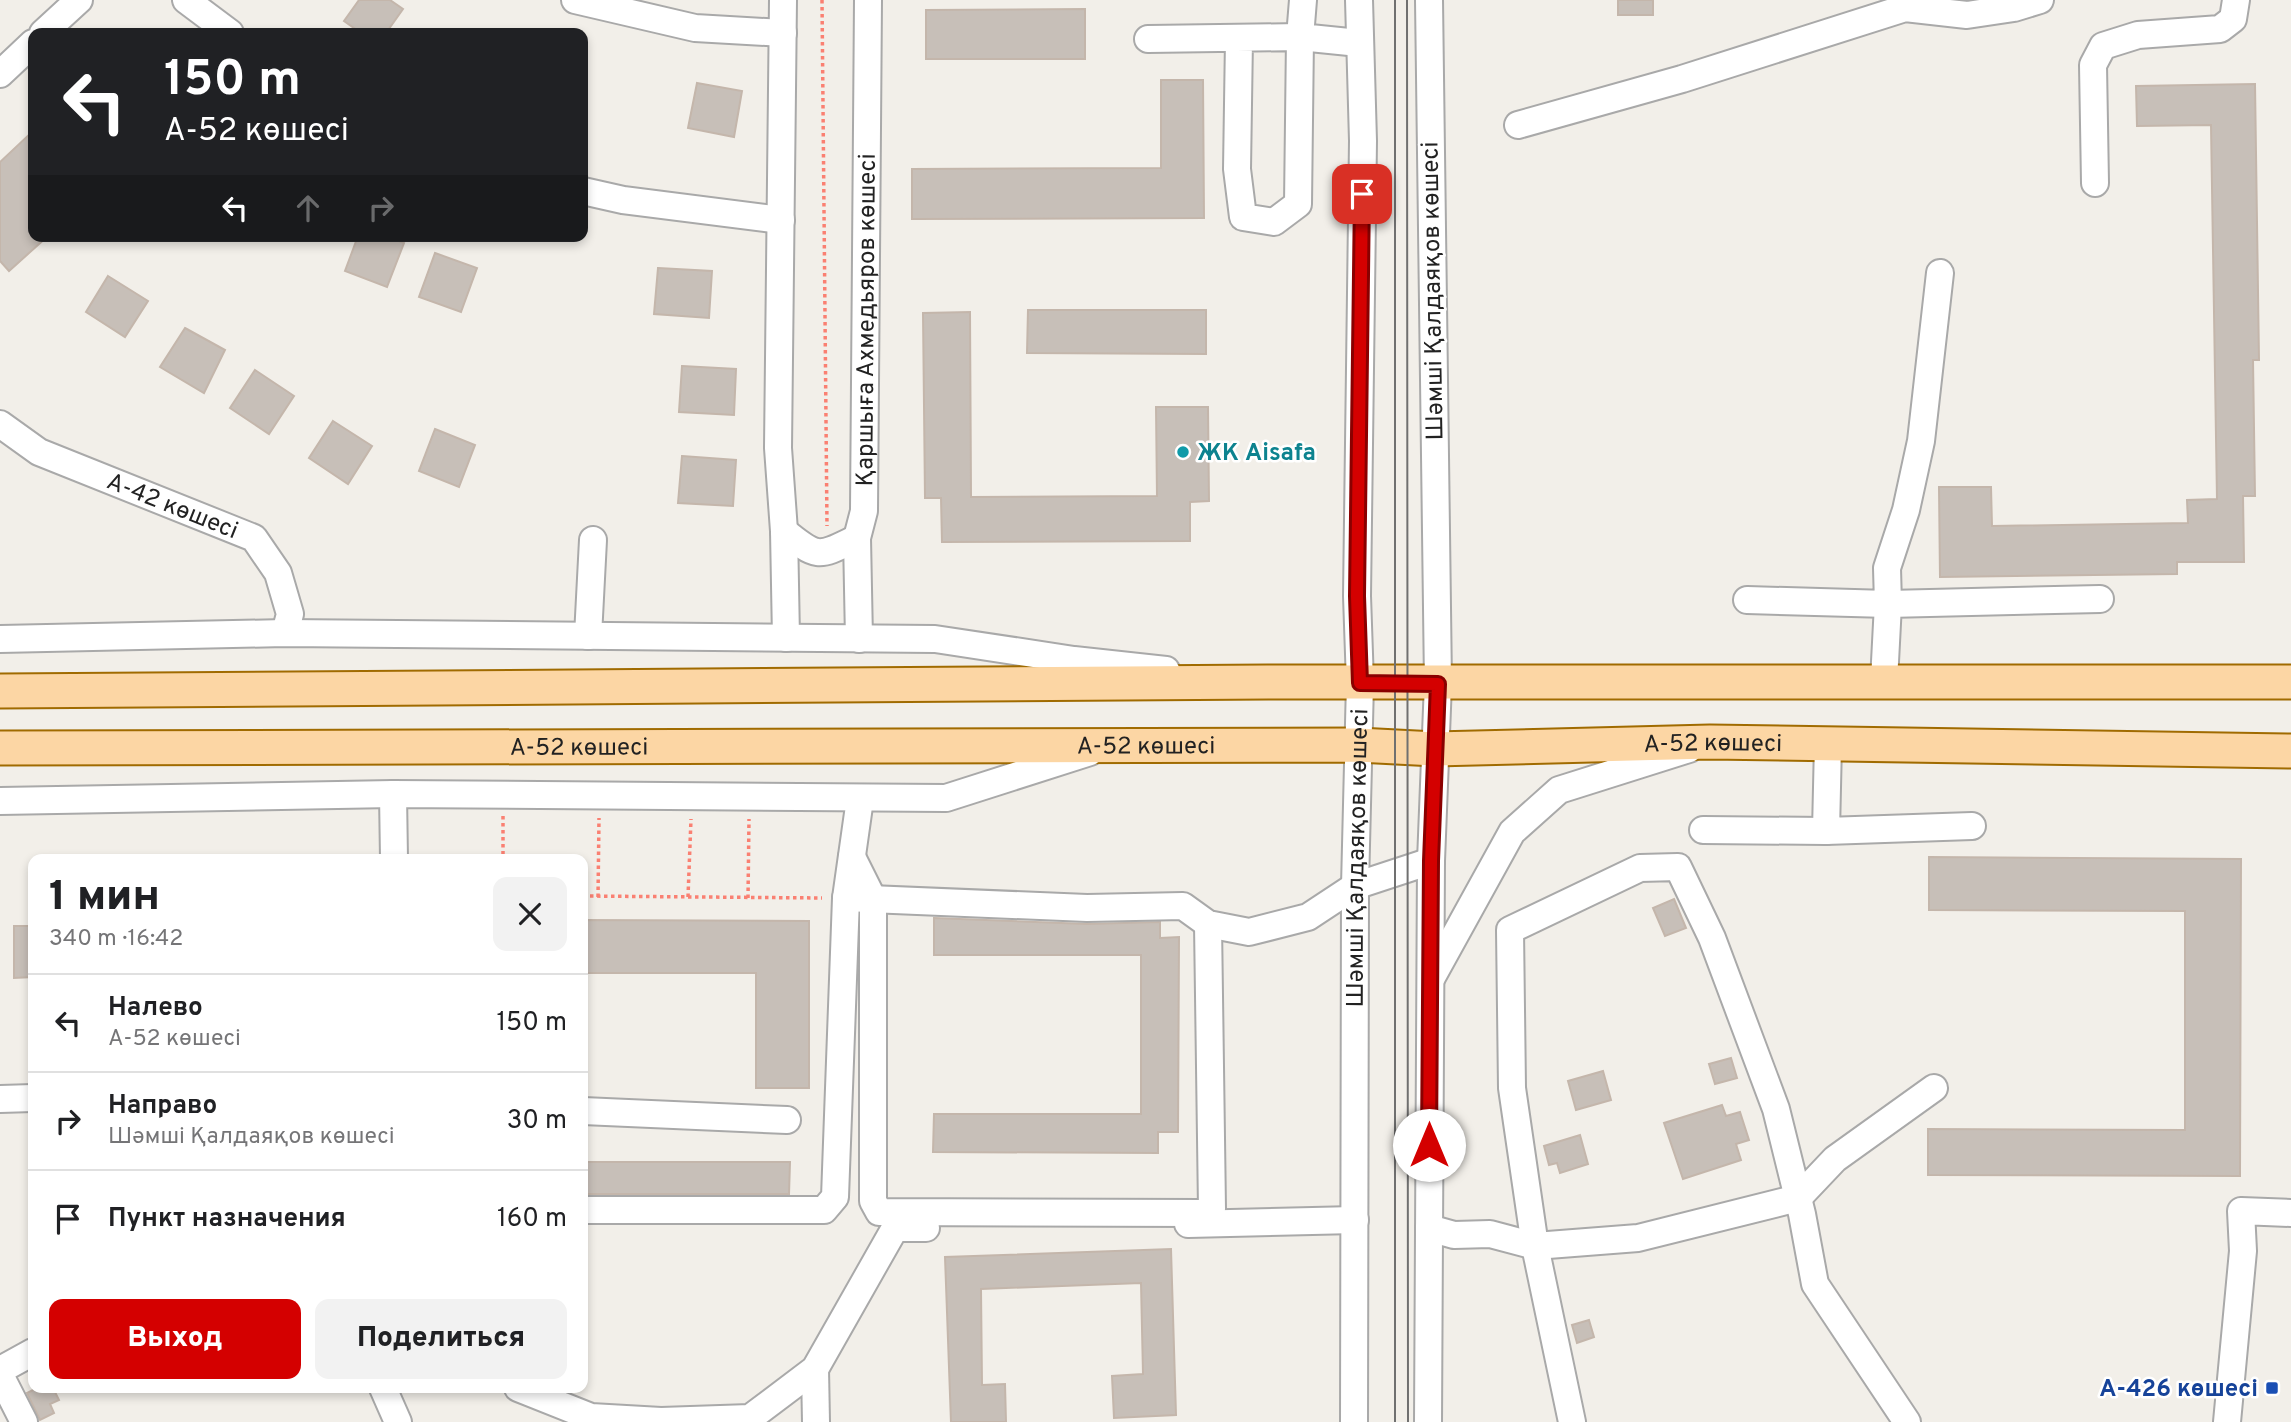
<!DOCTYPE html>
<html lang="ru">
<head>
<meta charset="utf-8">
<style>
  :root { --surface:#fff; --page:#f2f2f2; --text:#202124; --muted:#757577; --line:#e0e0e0; --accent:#d40000 }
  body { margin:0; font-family:Overpass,sans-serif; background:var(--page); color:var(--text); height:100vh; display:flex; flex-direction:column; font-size:26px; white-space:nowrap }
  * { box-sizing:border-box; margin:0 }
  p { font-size:23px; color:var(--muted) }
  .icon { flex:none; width:38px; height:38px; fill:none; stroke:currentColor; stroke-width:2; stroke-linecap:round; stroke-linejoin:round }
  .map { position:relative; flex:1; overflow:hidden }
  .side { position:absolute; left:28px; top:854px; width:560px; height:539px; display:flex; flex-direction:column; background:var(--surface); border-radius:14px; box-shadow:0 4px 10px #0003 }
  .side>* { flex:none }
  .guide { position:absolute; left:28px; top:28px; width:560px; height:214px; border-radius:14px; box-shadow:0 4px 10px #0003; background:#202124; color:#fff; overflow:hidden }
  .pin { position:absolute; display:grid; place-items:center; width:60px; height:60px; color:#fff; margin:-30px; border-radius:14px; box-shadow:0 4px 10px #0006 }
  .me { position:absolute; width:77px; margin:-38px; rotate:0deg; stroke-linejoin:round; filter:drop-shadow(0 0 5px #0008) }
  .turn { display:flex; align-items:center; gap:24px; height:147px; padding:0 21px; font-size:32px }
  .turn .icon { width:91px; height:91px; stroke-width:2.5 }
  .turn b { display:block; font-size:49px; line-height:60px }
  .lanes { display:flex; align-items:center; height:66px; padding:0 21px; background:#0003; justify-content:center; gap:35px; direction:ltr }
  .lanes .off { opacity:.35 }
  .round { display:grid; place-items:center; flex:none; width:74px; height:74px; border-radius:14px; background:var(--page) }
  .headline { display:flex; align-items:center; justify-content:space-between; height:119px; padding:0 21px }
  h1 { font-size:42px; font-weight:800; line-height:52px }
  .button { display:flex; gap:14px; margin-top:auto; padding:14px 21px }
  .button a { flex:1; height:80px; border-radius:14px; background:var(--accent); color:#fff; font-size:28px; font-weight:800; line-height:80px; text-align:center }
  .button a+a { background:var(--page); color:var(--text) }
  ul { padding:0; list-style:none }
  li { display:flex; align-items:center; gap:21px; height:98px; padding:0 21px; border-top:2px solid var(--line) }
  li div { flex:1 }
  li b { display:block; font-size:26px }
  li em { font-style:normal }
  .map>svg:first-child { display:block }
  .building { fill:#c7bfb8; stroke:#c4b6ab; stroke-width:2 }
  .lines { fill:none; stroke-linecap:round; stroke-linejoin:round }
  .minor-casing { stroke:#a9a9a9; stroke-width:30 }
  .major-casing { stroke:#a06b00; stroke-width:37 }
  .path { stroke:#fa8072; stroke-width:3.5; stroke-dasharray:3.5 3.5; stroke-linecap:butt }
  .minor { stroke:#fff; stroke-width:26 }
  .major { stroke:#fcd6a4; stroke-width:33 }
  .tram { stroke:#707070; stroke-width:2 }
  .route-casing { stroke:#8a0000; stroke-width:18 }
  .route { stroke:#d40000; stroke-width:12 }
  .culture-dot { fill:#0f9aa8; stroke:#fff; stroke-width:2.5 }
  .transit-dot { fill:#1a4fb4; stroke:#fff; stroke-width:2.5 }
  .labels { text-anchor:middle; stroke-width:5; stroke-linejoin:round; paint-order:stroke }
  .street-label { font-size:24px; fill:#222; stroke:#fff }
  .culture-label { font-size:24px; font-weight:bold; fill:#0d838f; stroke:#fff; text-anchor:start }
  .transit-label { font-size:24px; font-weight:bold; fill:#164399; stroke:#fff; text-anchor:end }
</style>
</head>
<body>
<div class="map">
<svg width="2291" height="1422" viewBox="0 0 2291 1422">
  <rect width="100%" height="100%" fill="#f2efe9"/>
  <g class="building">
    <path d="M359 0H390L403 9 386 33H361L344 21Z"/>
    <rect x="1618" y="0" width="35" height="15"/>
    <path d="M1085 9V59H926V10Z"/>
    <path d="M1161 80H1203L1204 218 912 219V169L1161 168Z"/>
    <path d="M697 83 742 91 734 137 688 128Z"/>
    <path d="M2255 84 2259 360H2253L2255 496H2243L2244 562H2177V574L1940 577 1939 487H1991L1992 526 2188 523 2187 500 2217 499 2211 125 2137 126 2136 86Z"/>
    <path d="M33 131V236H48L9 271 0 261V162Z"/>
    <path d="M358 236H386L404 243 387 287 345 271Z"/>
    <path d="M435 253 477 268 461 312 419 297Z"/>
    <path d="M658 268 712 271 709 318 654 314Z"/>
    <path d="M108 276 148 301 125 337 86 312Z"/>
    <path d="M1028 310H1206V354L1027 353Z"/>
    <path d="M970 312 971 497 1157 496 1156 407H1208L1209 501 1190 502V541L942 542 941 498H925L923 313Z"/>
    <path d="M185 328 225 350 204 393 160 367Z"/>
    <path d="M682 366 736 369 734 415 679 412Z"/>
    <path d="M255 370 294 396 269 434 230 408Z"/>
    <path d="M333 421 372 446 348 484 309 458Z"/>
    <path d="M435 429 475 445 459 487 419 471Z"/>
    <path d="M682 456 736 460 733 506 678 503Z"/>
    <path d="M1929 857 2241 859 2240 1176 1928 1175V1129L2185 1130V911L1929 910Z"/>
    <path d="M1674 899 1686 928 1665 936 1653 908Z"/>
    <path d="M934 918 1087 924 1160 922V938L1179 937 1178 1132H1158V1153L933 1152 934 1114H1141V955H934Z"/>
    <path d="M583 920 809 921V1088H756V973H583Z"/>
    <path d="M14 926H33V977L14 978Z"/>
    <path d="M1731 1058 1737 1078 1715 1084 1709 1064Z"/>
    <path d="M1603 1071 1611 1100 1576 1110 1568 1081Z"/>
    <path d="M1722 1105 1726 1116 1740 1112 1749 1140 1736 1144 1741 1160 1683 1179 1664 1123Z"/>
    <path d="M1580 1135 1588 1164 1560 1173 1557 1163 1549 1165 1544 1146Z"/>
    <path d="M583 1162H790L789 1194H583Z"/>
    <path d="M1171 1249 1176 1415 1114 1418 1112 1376 1143 1374 1141 1283 981 1289 982 1385 1005 1384 1006 1422H951L945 1257Z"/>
    <path d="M1589 1320 1594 1337 1577 1343 1572 1325Z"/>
    <path d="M37 1388H53L59 1400 50 1404 54 1413 40 1420 27 1393Z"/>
  </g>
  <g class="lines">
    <g class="minor-casing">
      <g id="minor">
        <path d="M186 0 230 33"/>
        <path d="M575 0 695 28 783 33"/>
        <path d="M783 0 778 448 784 531 786 638"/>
        <path d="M1303 0 1300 37 1359 43"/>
        <path d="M43 33 79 0"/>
        <path d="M1148 39 1300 37 1298 204 1274 222 1243 217 1237 169 1239 39"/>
        <path d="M0 74 33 43"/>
        <path d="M1518 125 1682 79 1905 8 1967 15 2014 8 2040 0"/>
        <path d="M2095 183 2093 65 2103 46 2138 35 2220 29 2233 19 2236 0"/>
        <path d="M583 191 623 200 781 220"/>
        <path id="s1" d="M0 424 39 452 254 538 278 573 290 614 285 633"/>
        <path d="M784 531C818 559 818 557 857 538"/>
        <path d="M1747 600 1888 604 1887 568 1906 510 1921 441 1940 273"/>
        <path d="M588 636 593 540"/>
        <path d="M0 639 285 633 935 639 1074 660 1166 670"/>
        <path id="s2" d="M859 639 857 538 864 511 868 0"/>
        <path d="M1884 681 1888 604 2100 599"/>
        <path d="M1828 744 1826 831 1972 826"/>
        <path d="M393 794 394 859"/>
        <path d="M860 799 846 898 1087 908 1183 906 1208 924 1249 932 1308 917 1355 886 1431 861"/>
        <path d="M0 801 393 794 946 798 1090 752"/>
        <path d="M1703 830 1826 831"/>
        <path d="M852 857 873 899V1201L879 1212 1202 1213 1212 1209 1208 924"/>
        <path d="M1432 977 1512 832 1559 790 1689 749"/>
        <path d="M0 1099 33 1098"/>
        <path d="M583 1111 787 1120"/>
        <path d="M583 1210H824L835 1197 846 898"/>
        <path d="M1188 1224 1355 1220"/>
        <path d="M1429 1228 1454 1235 1490 1234 1535 1246 1638 1238 1798 1198 1835 1159 1934 1088"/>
        <path d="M815 1369 816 1422"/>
        <path d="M0 1370 33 1352"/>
        <path d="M0 1375 24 1422"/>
        <path d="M383 1388 398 1422"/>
        <path d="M518 1388 591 1417 661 1421 750 1418 815 1369 895 1228H926"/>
        <path id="s3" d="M1354 1422 1355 886 1360 683 1357 596 1363 141 1359 0"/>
        <path d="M1428 1422 1431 861 1438 683 1429 0"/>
        <path d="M1572 1422 1535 1246 1512 1088 1510 930 1640 868 1678 867 1712 938 1776 1109 1802 1214 1815 1284 1907 1422"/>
        <path d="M2227 1422 2243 1251 2241 1211 2291 1213"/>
      </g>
    </g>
    <g class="major-casing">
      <g id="major">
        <path d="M0 691 1268 682H2291"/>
        <path id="s4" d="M0 748 1358 745 1435 749 1710 742 2291 751"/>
      </g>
    </g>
    <g class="path">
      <path d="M822 0 827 526"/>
      <path d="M503 816V859"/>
      <path d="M583 896 822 898"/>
      <path d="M598 897 599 818"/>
      <path d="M688 897 691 819"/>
      <path d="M748 898 749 819"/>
    </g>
    <use href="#minor" class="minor"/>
    <use href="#major" class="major"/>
    <g class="tram">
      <path d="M1395 0V1422"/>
      <path d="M1407 0 1408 1422"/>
    </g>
  </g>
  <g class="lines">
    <g class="route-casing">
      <path id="route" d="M1362 194 1357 596 1360 683 1438 684 1431 861 1429 1145"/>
    </g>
    <use href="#route" class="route"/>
  </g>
  <circle class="culture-dot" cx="1183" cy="452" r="7"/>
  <rect class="transit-dot" x="2265" y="1381" width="14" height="14" rx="3.5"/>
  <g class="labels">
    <g class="street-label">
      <text transform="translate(1432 291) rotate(-91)" y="8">Шәмші Қалдаяқов көшесі</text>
      <text dy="8" stroke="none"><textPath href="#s2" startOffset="320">Қаршыға Ахмедьяров көшесі</textPath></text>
      <text dy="8" stroke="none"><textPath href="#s1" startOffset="192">А-42 көшесі</textPath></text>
      <text dy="8" stroke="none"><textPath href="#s4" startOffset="1713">А-52 көшесі</textPath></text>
      <text dy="8" stroke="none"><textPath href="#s4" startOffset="1146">А-52 көшесі</textPath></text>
      <text dy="8" stroke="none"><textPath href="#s4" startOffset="579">А-52 көшесі</textPath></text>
      <text dy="8" stroke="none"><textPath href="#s3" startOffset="564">Шәмші Қалдаяқов көшесі</textPath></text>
    </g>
    <g class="culture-label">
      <text x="1197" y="460">ЖК Aisafa</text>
    </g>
    <g class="transit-label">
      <text x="2258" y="1396">А-426 көшесі</text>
    </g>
  </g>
</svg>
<div class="pin" style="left:1362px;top:194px;background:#d93025"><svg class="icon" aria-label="arrive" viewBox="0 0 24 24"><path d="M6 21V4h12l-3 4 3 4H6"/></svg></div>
<svg class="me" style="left:1429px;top:1145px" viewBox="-20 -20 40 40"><circle r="19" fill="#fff"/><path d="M0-13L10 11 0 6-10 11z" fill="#d40000"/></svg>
<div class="guide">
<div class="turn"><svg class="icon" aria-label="left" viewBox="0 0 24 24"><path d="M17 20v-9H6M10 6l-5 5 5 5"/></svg><div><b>150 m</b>А-52 көшесі</div></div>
<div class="lanes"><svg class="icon" aria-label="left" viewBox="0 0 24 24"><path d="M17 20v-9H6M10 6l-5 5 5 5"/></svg><svg class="icon off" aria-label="ahead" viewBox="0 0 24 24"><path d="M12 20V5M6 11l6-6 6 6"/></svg><svg class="icon off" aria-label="right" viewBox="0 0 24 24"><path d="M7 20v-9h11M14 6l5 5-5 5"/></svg></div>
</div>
<section class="side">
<div class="headline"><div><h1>1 мин</h1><p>340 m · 16:42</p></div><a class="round"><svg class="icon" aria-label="close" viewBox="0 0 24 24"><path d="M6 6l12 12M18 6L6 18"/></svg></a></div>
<ul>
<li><svg class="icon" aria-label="left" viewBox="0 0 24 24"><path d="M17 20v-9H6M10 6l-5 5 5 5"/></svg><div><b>Налево</b><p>А-52 көшесі</p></div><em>150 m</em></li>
<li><svg class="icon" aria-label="right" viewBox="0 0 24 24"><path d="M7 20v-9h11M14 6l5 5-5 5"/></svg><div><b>Направо</b><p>Шәмші Қалдаяқов көшесі</p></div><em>30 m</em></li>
<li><svg class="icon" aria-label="arrive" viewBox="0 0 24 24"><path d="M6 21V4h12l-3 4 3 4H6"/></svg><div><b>Пункт назначения</b></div><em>160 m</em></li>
</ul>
<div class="button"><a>Выход</a><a>Поделиться</a></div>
</section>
</div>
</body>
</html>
